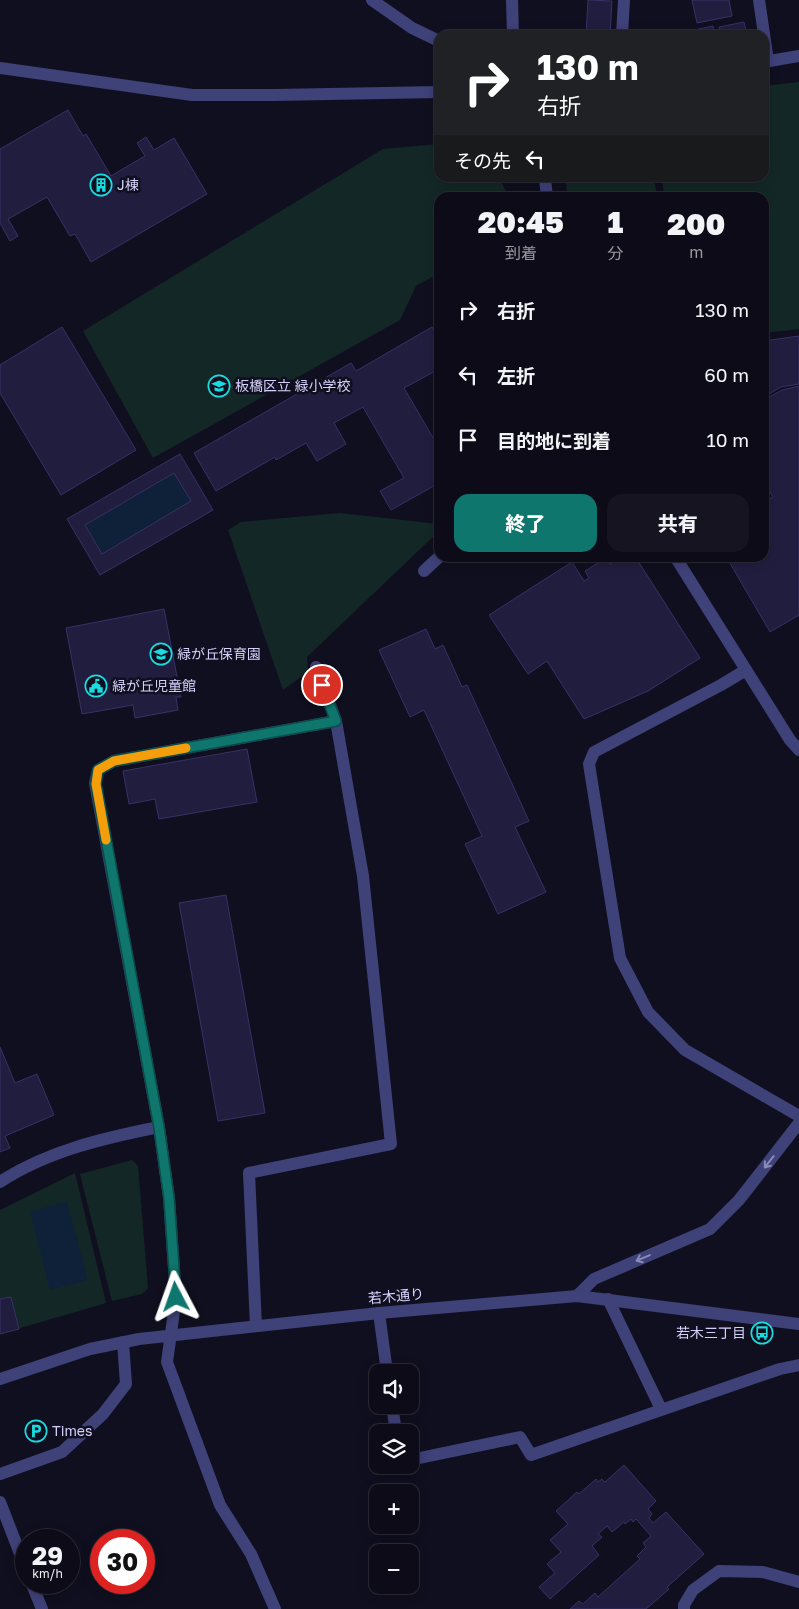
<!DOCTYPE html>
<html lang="ja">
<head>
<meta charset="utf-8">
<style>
  :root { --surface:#0c0b17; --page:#151420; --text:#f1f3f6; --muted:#9a9ba1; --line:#2c2b36; --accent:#0f766e }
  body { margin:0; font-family:"Golos Text","Noto Sans JP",sans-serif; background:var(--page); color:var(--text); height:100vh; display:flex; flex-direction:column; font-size:19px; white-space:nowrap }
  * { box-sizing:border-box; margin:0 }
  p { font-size:16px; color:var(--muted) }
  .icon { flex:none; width:28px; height:28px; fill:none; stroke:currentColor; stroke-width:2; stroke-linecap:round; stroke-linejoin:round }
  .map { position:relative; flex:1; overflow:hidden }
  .drawer { position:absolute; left:434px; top:192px; width:335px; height:370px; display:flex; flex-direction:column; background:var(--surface); border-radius:15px; box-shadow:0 2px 12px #0003,0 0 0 1px var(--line) }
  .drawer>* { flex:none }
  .hud { position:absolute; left:434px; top:30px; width:335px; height:152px; border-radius:15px; box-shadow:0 2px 12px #0003,0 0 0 1px var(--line); background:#202124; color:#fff; overflow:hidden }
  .fabs { position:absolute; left:369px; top:1364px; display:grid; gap:10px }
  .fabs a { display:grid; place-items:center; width:50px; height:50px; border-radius:10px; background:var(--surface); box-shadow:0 2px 12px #0003,0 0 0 1px var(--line); font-size:25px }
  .speed { position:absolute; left:15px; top:1529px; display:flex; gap:10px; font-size:25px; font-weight:700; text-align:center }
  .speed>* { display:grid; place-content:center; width:65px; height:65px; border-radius:50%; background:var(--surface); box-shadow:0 2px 12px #0003,0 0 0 1px var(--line); line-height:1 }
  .speed small { font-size:12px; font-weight:400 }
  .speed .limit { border:8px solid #d22; background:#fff; color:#111 }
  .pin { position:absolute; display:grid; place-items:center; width:42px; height:42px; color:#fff; margin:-21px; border:2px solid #fff; border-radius:50%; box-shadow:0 1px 5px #0007 }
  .me { position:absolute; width:55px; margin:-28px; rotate:356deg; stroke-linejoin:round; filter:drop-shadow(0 0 4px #0008) }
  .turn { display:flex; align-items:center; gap:18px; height:105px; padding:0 20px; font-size:22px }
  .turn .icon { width:65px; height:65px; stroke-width:2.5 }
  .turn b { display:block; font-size:35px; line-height:42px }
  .then { display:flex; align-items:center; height:48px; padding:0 20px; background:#0003; gap:10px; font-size:19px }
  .eta { display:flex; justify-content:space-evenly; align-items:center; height:85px; text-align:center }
  .eta b { font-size:30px; font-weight:800; line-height:35px }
  .primary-button { display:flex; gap:10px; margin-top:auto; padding:10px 20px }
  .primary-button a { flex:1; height:58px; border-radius:15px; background:var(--accent); color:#fff; font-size:20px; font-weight:800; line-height:58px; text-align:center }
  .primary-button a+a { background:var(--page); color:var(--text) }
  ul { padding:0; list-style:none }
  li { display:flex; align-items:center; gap:15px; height:65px; padding:0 20px }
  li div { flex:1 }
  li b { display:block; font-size:19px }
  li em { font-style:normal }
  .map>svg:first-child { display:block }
  .green { fill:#132826 }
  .water { fill:#0e2139 }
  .building { fill:#211d3e; stroke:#383167; fill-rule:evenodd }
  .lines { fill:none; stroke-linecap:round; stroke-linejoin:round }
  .minor { stroke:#3f4179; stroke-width:12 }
  .oneway { stroke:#8989ba }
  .route-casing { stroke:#0a4d48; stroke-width:12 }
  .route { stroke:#0f766e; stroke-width:9 }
  .slow { stroke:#f59e0b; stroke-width:9 }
  .labels { text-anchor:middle; stroke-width:5; stroke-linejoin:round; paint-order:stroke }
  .poi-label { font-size:14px; fill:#d3d1fa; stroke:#100f1f; text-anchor:start }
  .street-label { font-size:14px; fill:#d3d1fa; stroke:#100f1f }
</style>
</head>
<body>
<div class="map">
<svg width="799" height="1609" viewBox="0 0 799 1609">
  <rect width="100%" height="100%" fill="#100f1f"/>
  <g class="green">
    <path d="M799 82V329L764 333V198L664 197 662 178H764V86Z"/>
    <path d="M439 144V178H500L508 197 439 198V273L416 286 400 320 153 458 83 331 383 149Z"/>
    <path d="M565 178H654L657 197H568Z"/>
    <path d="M340 513 439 524V531L307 657 308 672 283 690 228 530 241 522Z"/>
    <path d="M132 1160 138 1166 148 1288 142 1294 112 1301 80 1174Z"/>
    <path d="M75 1173 106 1303 0 1334V1210Z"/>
  </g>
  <g class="water">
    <path d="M174 473 191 501 102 554 85 525Z"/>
    <path d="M67 1201 88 1280 50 1290 30 1212Z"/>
  </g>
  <g class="building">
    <path d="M588 0 612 1 610 35H586Z"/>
    <path d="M692 0H729L732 16 697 23Z"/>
    <path d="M744 22 747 35H720L719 27Z"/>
    <path d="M713 26 714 35H686L685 32Z"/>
    <path d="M68 110 83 136 86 134 111 176 145 156 137 143 146 137 154 150 174 138 207 194 91 262 75 234 70 236 47 197 8 219 18 236 10 241 0 223V149Z"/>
    <path d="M62 327 136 450 61 495 0 393V365Z"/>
    <path d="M432 327 439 339V369L404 388 439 448V483L391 510 380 491 404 478 363 407 334 423 346 444 317 461 306 443 276 460 275 457 216 491 194 453 351 363 356 371Z"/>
    <path d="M799 336V384L781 387 764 397V341Z"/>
    <path d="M799 386V615L770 632 727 558H764V502L773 497 764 480V426L767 424 764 418V400L782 390Z"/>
    <path d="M180 454 213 510 100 575 67 519ZM174 473 191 501 102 554 85 525Z"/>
    <path d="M606 558 610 564 620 558H636L700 658 648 691 584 719 547 661 528 674 489 615 572 562 584 581 589 578 585 571Z"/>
    <path d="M164 609 181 697H176L178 710 135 718 133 705 82 714 66 628Z"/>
    <path d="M426 629 435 649 443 645 462 687 467 685 529 821 515 827 546 892 498 914 465 844 482 836 424 710 410 717 379 650Z"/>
    <path d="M247 749 257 802 159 819 155 799 129 804 123 771Z"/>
    <path d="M226 895 265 1113 218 1121 179 903Z"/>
    <path d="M0 1047 15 1083 37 1074 54 1115 5 1136 10 1148 0 1152Z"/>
    <path d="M11 1297 19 1329 0 1334V1299Z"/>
    <path d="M624 1465 656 1501 648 1509 652 1514 649 1518 653 1523 666 1512 704 1554 667 1587 669 1589 646 1609H570L579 1601 583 1604 595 1593 598 1597 640 1559 637 1556 646 1547 643 1543 651 1536 636 1519 633 1522 631 1519 625 1524 624 1522 612 1532 607 1526 598 1534 602 1537 592 1546 599 1555 550 1599 539 1587 555 1573 547 1564 561 1552 550 1540 568 1524 556 1511 577 1492 579 1494 596 1479 598 1482 602 1479 605 1482Z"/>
  </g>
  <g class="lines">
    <g class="minor">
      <path d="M372 0 412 28 439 41"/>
      <path d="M512 0 513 35"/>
      <path d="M759 0 768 61"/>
      <path d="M622 35 624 0"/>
      <path d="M764 62 799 56"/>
      <path d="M0 68 192 95H275L439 92"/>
      <path d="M545 178 547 198"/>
      <path d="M676 558 790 740 799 750"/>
      <path d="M424 571 439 557"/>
      <path d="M746 670 721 685 594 752 589 764 620 958 648 1012 685 1050 799 1116"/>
      <path d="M0 1182C47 1151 104 1138 159 1127"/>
      <path d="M577 1296 594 1279 710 1229 739 1200 799 1123"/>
      <path d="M608 1299 661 1409"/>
      <path d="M379 1313 387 1372"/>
      <path d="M256 1326 249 1173 391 1144 363 876 336 721 316 667"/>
      <path d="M0 1379 90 1349 139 1339 379 1313 577 1296 799 1324"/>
      <path d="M392 1405 396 1432"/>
      <path d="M410 1460 520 1437 531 1455 780 1369 799 1365"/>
      <path d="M0 1474 62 1452 103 1414 126 1384 123 1342"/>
      <path d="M0 1502 26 1569"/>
      <path d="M31 1582 42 1609"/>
      <path d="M275 1609 251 1554 220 1505 167 1362 176 1297 169 1198 159 1127 95 783 98 770 114 761 336 721"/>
      <path d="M684 1609V1605L693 1590 719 1571 763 1572 799 1582"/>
    </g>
  </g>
  <defs><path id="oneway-shaft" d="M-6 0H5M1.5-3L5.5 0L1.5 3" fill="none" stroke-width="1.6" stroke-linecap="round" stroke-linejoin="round" transform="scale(1.25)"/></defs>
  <g class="oneway">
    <use href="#oneway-shaft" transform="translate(769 1162) rotate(128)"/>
    <use href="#oneway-shaft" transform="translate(643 1258) rotate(157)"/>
  </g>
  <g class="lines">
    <g class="route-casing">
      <path id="route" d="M176 1297 169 1198 159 1127 96 784 98 770 114 761 336 721 322 685"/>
    </g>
    <use href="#route" class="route"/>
    <path class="slow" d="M106 840 96 784 98 770 114 761 186 748"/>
  </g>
  <defs>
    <g id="building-ring" transform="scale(1.125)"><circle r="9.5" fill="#100f1f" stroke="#18dce0" stroke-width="1.5"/><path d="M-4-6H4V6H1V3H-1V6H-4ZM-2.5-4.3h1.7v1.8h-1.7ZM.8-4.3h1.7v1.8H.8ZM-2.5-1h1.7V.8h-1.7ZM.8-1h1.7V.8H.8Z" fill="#18dce0"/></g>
    <g id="school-ring" transform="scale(1.125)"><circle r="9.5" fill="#100f1f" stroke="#18dce0" stroke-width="1.5"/><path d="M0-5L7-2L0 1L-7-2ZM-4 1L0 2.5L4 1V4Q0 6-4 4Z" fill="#18dce0"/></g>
    <g id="civic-ring" transform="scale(1.125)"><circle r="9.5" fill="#100f1f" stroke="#18dce0" stroke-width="1.5"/><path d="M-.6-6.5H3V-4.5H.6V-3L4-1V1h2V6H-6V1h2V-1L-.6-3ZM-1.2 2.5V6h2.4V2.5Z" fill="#18dce0"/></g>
    <g id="bus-ring" transform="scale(1.125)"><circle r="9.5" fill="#100f1f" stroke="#18dce0" stroke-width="1.5"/><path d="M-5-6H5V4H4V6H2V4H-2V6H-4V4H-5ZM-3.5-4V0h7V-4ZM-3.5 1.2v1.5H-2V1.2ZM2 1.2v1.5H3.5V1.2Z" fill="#18dce0"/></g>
    <g id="parking-ring" transform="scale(1.125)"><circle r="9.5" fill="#100f1f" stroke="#18dce0" stroke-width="1.5"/><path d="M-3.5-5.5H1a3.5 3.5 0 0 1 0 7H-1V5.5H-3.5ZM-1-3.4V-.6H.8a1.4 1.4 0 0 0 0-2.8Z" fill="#18dce0"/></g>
  </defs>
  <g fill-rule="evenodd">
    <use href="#building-ring" x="101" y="185"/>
    <use href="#school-ring" x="219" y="386"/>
    <use href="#school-ring" x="161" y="654"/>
    <use href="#civic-ring" x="96" y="686"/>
    <use href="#bus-ring" x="762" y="1333"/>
    <use href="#parking-ring" x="36" y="1431"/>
  </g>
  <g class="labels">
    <g class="poi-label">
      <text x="117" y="190">J棟</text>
      <text x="235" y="391">板橋区立 緑小学校</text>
      <text x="177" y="659">緑が丘保育園</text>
      <text x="112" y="691">緑が丘児童館</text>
      <text x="746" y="1338" text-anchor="end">若木三丁目</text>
      <text x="52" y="1436">Times</text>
    </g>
    <g class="street-label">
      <text transform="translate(396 1296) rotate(-5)" y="5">若木通り</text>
    </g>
  </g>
</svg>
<div class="fabs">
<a><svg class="icon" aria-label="sound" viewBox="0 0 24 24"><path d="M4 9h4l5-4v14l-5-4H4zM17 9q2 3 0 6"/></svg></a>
<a><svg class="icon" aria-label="layers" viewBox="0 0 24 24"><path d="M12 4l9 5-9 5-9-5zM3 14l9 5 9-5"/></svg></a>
<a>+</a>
<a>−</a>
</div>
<div class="speed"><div>29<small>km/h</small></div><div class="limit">30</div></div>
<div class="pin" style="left:322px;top:685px;background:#d93025"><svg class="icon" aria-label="arrive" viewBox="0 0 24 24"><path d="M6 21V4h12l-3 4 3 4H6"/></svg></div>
<svg class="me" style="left:176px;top:1297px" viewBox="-20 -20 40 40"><path d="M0-17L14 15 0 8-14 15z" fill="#0f766e" stroke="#fff" stroke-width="4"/></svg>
<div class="hud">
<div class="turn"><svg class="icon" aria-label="right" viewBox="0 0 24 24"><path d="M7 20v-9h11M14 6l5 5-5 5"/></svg><div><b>130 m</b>右折</div></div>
<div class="then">その先<svg class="icon" aria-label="left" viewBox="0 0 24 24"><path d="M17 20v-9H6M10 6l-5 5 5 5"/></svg></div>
</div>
<section class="drawer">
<div class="eta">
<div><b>20:45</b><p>到着</p></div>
<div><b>1</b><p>分</p></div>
<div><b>200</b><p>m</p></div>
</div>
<ul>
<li><svg class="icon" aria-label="right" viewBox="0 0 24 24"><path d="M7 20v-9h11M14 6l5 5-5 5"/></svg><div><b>右折</b></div><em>130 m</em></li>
<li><svg class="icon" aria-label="left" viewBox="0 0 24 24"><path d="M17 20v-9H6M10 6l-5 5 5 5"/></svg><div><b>左折</b></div><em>60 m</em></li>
<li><svg class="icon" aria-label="arrive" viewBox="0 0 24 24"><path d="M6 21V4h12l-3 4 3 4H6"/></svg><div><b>目的地に到着</b></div><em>10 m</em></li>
</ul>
<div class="primary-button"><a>終了</a><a>共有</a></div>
</section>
</div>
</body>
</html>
